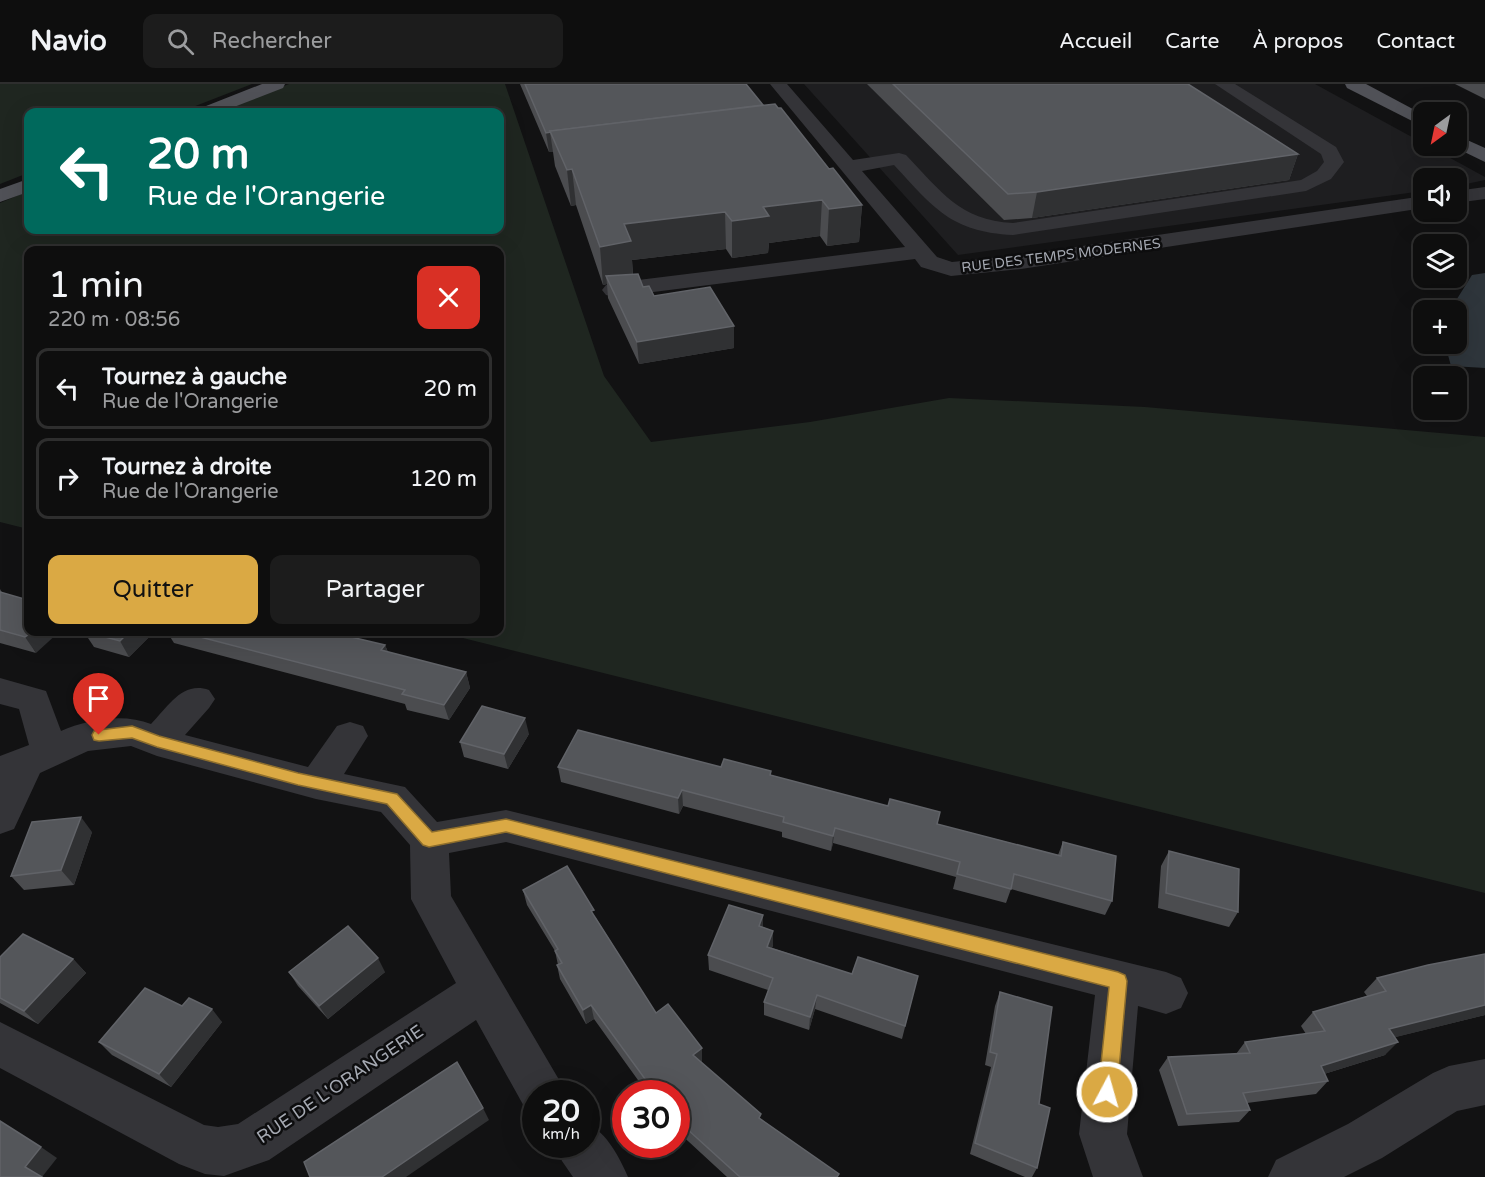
<!DOCTYPE html>
<html lang="fr">
<head>
<meta charset="utf-8">
<style>
  :root { --surface:#0e0e0e; --page:#1c1c1c; --text:#f1f3f6; --muted:#9b9c9e; --line:#2e2e2e; --accent:#daa944 }
  body { margin:0; font-family:"Varela Round",sans-serif; background:var(--page); color:var(--text); height:100vh; display:flex; flex-direction:column; font-size:22px; white-space:nowrap }
  * { box-sizing:border-box; margin:0 }
  p { font-size:20px; color:var(--muted) }
  .icon { flex:none; width:33px; height:33px; fill:none; stroke:currentColor; stroke-width:2; stroke-linecap:round; stroke-linejoin:round }
  .map { position:relative; flex:1; overflow:hidden }
  .details { position:absolute; left:24px; top:162px; width:480px; height:390px; display:flex; flex-direction:column; background:var(--surface); border-radius:12px; box-shadow:0 6px 24px #0002,0 0 0 2px var(--line) }
  .details>* { flex:none }
  .hud { position:absolute; left:24px; top:24px; width:480px; height:126px; border-radius:12px; box-shadow:0 6px 24px #0002,0 0 0 2px var(--line); background:#00695c; color:#fff; overflow:hidden }
  .needle { width:39px; rotate:213deg }
  .controls { position:absolute; left:1413px; top:18px; display:grid; gap:12px }
  .controls a { display:grid; place-items:center; width:54px; height:54px; border-radius:12px; background:var(--surface); box-shadow:0 6px 24px #0002,0 0 0 2px var(--line); font-size:30px }
  .speed { position:absolute; left:522px; top:996px; display:flex; gap:12px; font-size:30px; font-weight:700; text-align:center }
  .speed>* { display:grid; place-content:center; width:78px; height:78px; border-radius:50%; background:var(--surface); box-shadow:0 6px 24px #0002,0 0 0 2px var(--line); line-height:1 }
  .speed small { font-size:15px; font-weight:400 }
  .speed .limit { border:9px solid #d22; background:#fff; color:#111 }
  .pin { position:absolute; display:grid; place-items:center; width:51px; height:51px; color:#fff; margin:-62px -26px; border-radius:50% 50% 50% 0; rotate:-45deg; box-shadow:0 0 6px #0007 }
  .pin .icon { rotate:45deg }
  .me { position:absolute; width:66px; margin:-33px; rotate:6deg; stroke-linejoin:round; filter:drop-shadow(0 0 4px #0008) }
  .turn { display:flex; align-items:center; gap:21px; height:126px; padding:0 24px; font-size:27px }
  .turn .icon { width:78px; height:78px; stroke-width:2.5 }
  .turn b { display:block; font-size:42px; line-height:51px }
  .round { display:grid; place-items:center; flex:none; width:63px; height:63px; border-radius:12px; background:var(--page) }
  .summary { display:flex; align-items:center; justify-content:space-between; height:102px; padding:0 24px }
  h1 { font-size:36px; font-weight:600; line-height:45px }
  .action { display:flex; gap:12px; margin-top:auto; padding:12px 24px }
  .action a { flex:1; height:69px; border-radius:12px; background:var(--accent); color:#111; font-size:24px; font-weight:600; line-height:69px; text-align:center }
  .action a+a { background:var(--page); color:var(--text) }
  ul { padding:0; list-style:none }
  li { display:flex; align-items:center; gap:18px; height:81px; margin:0 12px 9px; padding:0 12px; border:3px solid var(--line); border-radius:12px }
  li div { flex:1 }
  li b { display:block; font-size:22px }
  li em { font-style:normal }
  header { display:flex; align-items:center; gap:36px; box-sizing:border-box; height:84px; padding:0 30px; background:var(--surface); border-bottom:2px solid var(--line) }
  header strong { font-size:28px }
  nav { display:flex; gap:33px; margin-inline-start:auto; font-size:21px }
  .search { width:420px; height:54px; background:var(--page); display:flex; align-items:center; gap:15px; box-sizing:border-box; padding:0 21px; border-radius:12px; color:var(--muted); font-size:22px }
  .map>svg:first-child { display:block }
  .built { fill:#1e1e20 }
  .green { fill:#1f2620 }
  .water { fill:#2f363c }
  .lines { fill:none; stroke-linecap:round; stroke-linejoin:round }
  .minor { fill:#343438; fill-rule:evenodd }
  .major { fill:#505157; fill-rule:evenodd }
  .wall { fill:#4b4c4f }
  .shaded-wall { fill:#303133 }
  .building { fill:#54565a; stroke:#616368; stroke-width:1.5 }
  .route { fill:#daa944; stroke:#8e6e2c; stroke-width:1.5 }
  .labels { text-anchor:middle; stroke-width:5; stroke-linejoin:round; paint-order:stroke }
  .far-street-label { font-size:14px; fill:#a5a9b2; stroke:#0d0d0e }
  .near-street-label { font-size:18px; fill:#a5a9b2; stroke:#0d0d0e }
</style>
</head>
<body>
<header>
<strong>Navio</strong>
<div class="search"><svg class="icon" aria-label="search" viewBox="0 0 24 24"><circle cx="10" cy="10" r="6"/><path d="M15 15l6 6"/></svg>Rechercher</div>
<nav><a>Accueil</a><a>Carte</a><a>À propos</a><a>Contact</a></nav>
</header>
<div class="map">
<svg width="1485" height="1093" viewBox="0 0 1485 1093">
  <rect width="100%" height="100%" fill="#121213"/>
  <path class="built" d="M804 0H1315L1485 93V96L1457 102 1456 94H1424L1423 107 958 171Z"/>
  <g class="green">
    <path d="M0 0H252L180 28H28V89L0 100Z"/>
    <path d="M289 0H505L604 292 651 358 810 338 949 314 1145 323 1485 353V809L439 548H500V166H28V445L0 438V119L28 107V146H500V28H220Z"/>
  </g>
  <path class="water" d="M1485 189V284L1451 282 1445 260H1456V226H1450L1472 191Z"/>
  <g class="lines">
    <g class="minor">
      <path d="M770 0H787L853 76 899 69 906 71C941 107 959 136 1013 139L1301 96 1317 87 1324 78 1321 70 1215 0H1235L1336 63 1344 78 1331 95 1306 107 1013 151C951 148 934 124 894 81L862 87 937 173 952 178 1021 171 1424 112V124L1021 185 951 192 921 183 915 175 614 213 606 211 602 206 606 201 614 199 905 163Z"/>
      <path d="M1485 103V115L1456 119V107Z"/>
      <path d="M0 594 46 607 61 647C88 635 124 629 151 640 169 622 182 597 209 606L215 615 209 624 185 651 308 683 337 642 350 638 363 642 368 652 344 690 405 703 437 738 506 726 1166 888 1181 894 1188 909 1181 924 1166 930 1138 922 1127 1050 1143 1093H1093L1079 1050 1095 911 506 758 449 769 451 812 558 994 565 1010H536V1031L526 1026 476 936 269 1076 224 1092 205 1090 179 1080 0 984V938L204 1041 218 1043 238 1040 456 899 411 815 410 761 381 728 316 715 157 672 131 662 88 667 40 689 14 745 0 750V672L29 661 19 625 0 620Z"/>
      <path d="M1485 975V1021L1457 1027 1382 1074 1344 1093H1268L1276 1076 1348 1040 1433 989 1449 982Z"/>
      <path d="M586 1039C606 1047 620 1074 628 1093H573L562 1077 555 1060H586Z"/>
    </g>
    <g class="major">
      <path d="M262 0H285L283 4 221 28H198L201 24Z"/>
      <path d="M1345 0H1366L1424 31V43L1347 4Z"/>
      <path d="M1456 51 1485 64V78L1452 62H1456Z"/>
      <path d="M28 95V108L0 118V105Z"/>
    </g>
  </g>
  <g class="wall">
    <path d="M520 0H746L763 22 829 85 862 121 859 158 827 162 820 152 769 159 768 169 732 174 726 165 632 176 633 191 643 203 654 212 734 242V264L639 280 608 214 607 200 603 201 576 121 571 122 555 82 553 68H549Z"/>
    <path d="M867 0H1188L1298 70 1289 96 1032 134 1004 136Z"/>
    <path d="M1455 0H1485V15Z"/>
    <path d="M0 505 36 569 0 559Z"/>
    <path d="M84 548H154L129 573 94 563Z"/>
    <path d="M167 548H330L385 561 388 568 466 588 470 604 449 636 407 626 405 620 174 559Z"/>
    <path d="M529 650 508 685 464 673 460 658Z"/>
    <path d="M558 683H721L771 691 937 740 1058 771 1063 758 1112 817 1105 831 1011 805 1006 819 953 805 956 793 833 759 831 767 782 753V748L683 722 679 730 561 698Z"/>
    <path d="M92 748 74 801 24 806 11 792Z"/>
    <path d="M1169 767 1238 828 1229 843 1158 824 1161 782Z"/>
    <path d="M523 806 596 834 656 929 702 977 701 978 761 1035 838 1093H727L676 1046V1010H648L594 935 586 940 560 895 557 881H558L555 867 527 821Z"/>
    <path d="M763 831V843L773 847V861L772 864 852 890 918 892 902 955 815 925 809 946 764 931V918L768 906 709 886 708 871Z"/>
    <path d="M0 873 73 875 86 889 38 940 0 919Z"/>
    <path d="M289 888H385L328 935 298 902Z"/>
    <path d="M1377 894 1485 931 1395 953 1385 971 1324 990 1328 997 1316 1010 1247 1019 1250 1026 1239 1038 1178 1042 1159 986 1168 973 1236 970 1245 958 1306 950 1301 942 1313 928 1367 912 1364 908Z"/>
    <path d="M1000 908 1037 1084 1032 1093H1025L970 1070 991 983 985 981 995 922Z"/>
    <path d="M182 922 222 938 171 1003 112 971 99 958Z"/>
  </g>
  <g class="shaded-wall">
    <path d="M550 48 553 68H549L546 49Z"/>
    <path d="M1298 70 1289 96 1032 134 1037 108Z"/>
    <path d="M572 85 576 121 571 122 567 86Z"/>
    <path d="M822 116 820 152 769 159 768 169 732 174V137L763 123Z"/>
    <path d="M862 121 859 158 827 162 829 125Z"/>
    <path d="M725 128 726 165 632 176 633 194 606 192 607 200 603 201 600 163 624 140Z"/>
    <path d="M734 242V264L639 280 637 258Z"/>
    <path d="M32 548H59L36 569 25 553Z"/>
    <path d="M129 548H154L129 573 120 557Z"/>
    <path d="M385 561 391 577 381 566Z"/>
    <path d="M466 588 470 604 449 636 444 621Z"/>
    <path d="M525 634 529 650 508 685 504 670Z"/>
    <path d="M682 706 683 722 679 730 678 714Z"/>
    <path d="M81 733 92 748 74 801 61 786Z"/>
    <path d="M835 744 833 759 831 767 833 752Z"/>
    <path d="M763 831V846L759 842Z"/>
    <path d="M773 847V861L767 877V863Z"/>
    <path d="M378 874 385 888 328 935 319 922Z"/>
    <path d="M73 875 86 889 38 940 24 927Z"/>
    <path d="M817 911 815 925 809 946 810 933Z"/>
    <path d="M591 921 594 935 586 940 583 926Z"/>
    <path d="M1485 921V931L1376 958 1389 945Z"/>
    <path d="M212 925 222 938 171 1003 159 990Z"/>
    <path d="M1398 958 1385 971 1308 995 1321 982Z"/>
    <path d="M702 964V977L694 984 693 971Z"/>
    <path d="M483 1024 489 1036 406 1093H382Z"/>
    <path d="M41 1063 57 1074 42 1093 25 1083Z"/>
  </g>
  <g class="building">
    <path d="M525 0H746L763 21 550 47 551 48 546 49Z"/>
    <path d="M893 0H1188L1298 70 1037 108 1008 110Z"/>
    <path d="M775 20 778 24H781L829 85 833 84 862 121 829 125 822 116 763 123 769 132 732 137 725 128 624 140 631 157 600 163 572 85 567 86 550 47Z"/>
    <path d="M638 190 643 203 649 202 654 212 710 203 734 242 637 258 606 192Z"/>
    <path d="M0 508 28 516V548H32L25 553 0 546Z"/>
    <path d="M86 548H129L120 557Z"/>
    <path d="M181 548H330L385 561 381 566 466 588 444 621 402 610 405 606Z"/>
    <path d="M482 622 525 634 504 670 460 658Z"/>
    <path d="M578 646 721 683 724 675 771 687 770 691 888 722 890 715 940 728 937 740 1061 772 1063 758 1116 772 1112 817 1014 790 1011 805 957 790 960 778 835 744 833 752 783 738 784 733 682 706 678 714 558 683Z"/>
    <path d="M81 733 61 786 11 792 32 738Z"/>
    <path d="M1169 767 1239 785 1238 828 1166 809Z"/>
    <path d="M567 782 594 826 591 827 656 929 668 920 702 964 693 971 761 1030 759 1034 839 1090 837 1093H740L676 1035V1010H656L591 921 583 926 557 881 562 879 555 867 558 865 523 806Z"/>
    <path d="M729 821 763 831 759 842 773 847 767 863 852 890 858 873 918 892 905 942 817 911 810 933 764 918 773 894 708 871Z"/>
    <path d="M348 842 378 874 319 922 289 888Z"/>
    <path d="M23 850 73 875 24 927 0 914V873Z"/>
    <path d="M1485 870V921L1389 945 1398 958 1321 982 1328 997 1243 1009 1250 1026 1187 1030 1168 973 1250 969 1245 958 1325 947 1313 928 1386 907 1377 894 1428 881Z"/>
    <path d="M145 904 182 922 189 914 212 925 159 990 99 958Z"/>
    <path d="M1000 908 1052 923 1039 1020 1050 1024 1037 1084 975 1059 997 970 990 968Z"/>
    <path d="M457 978 483 1024 382 1093H310L304 1078Z"/>
    <path d="M0 1037 41 1063 25 1083 42 1093H0Z"/>
  </g>
  <path class="route" d="M132 642 159 652 298 689 397 710 432 748 506 735 1118 888 1125 891 1127 897 1117 1008 1114 1015 1107 1017 1100 1015 1098 1008 1109 903 506 748 429 763 423 761 387 720 298 701 157 663 132 654 99 657 94 656 92 651 94 647 99 646Z"/>
  <g class="labels">
    <g class="far-street-label">
      <text transform="translate(1061 171) rotate(-7)" y="5">RUE DES TEMPS MODERNES</text>
    </g>
    <g class="near-street-label">
      <text transform="translate(340 1000) rotate(-34)" y="6">RUE DE L'ORANGERIE</text>
    </g>
  </g>
</svg>
<div class="controls">
<a><svg class="needle" viewBox="-14 -14 28 28"><path d="M0-13l5 13h-10z" fill="#e53935"/><path d="M0 13l5-13h-10z" fill="#9b9c9e"/></svg></a>
<a><svg class="icon" aria-label="sound" viewBox="0 0 24 24"><path d="M4 9h4l5-4v14l-5-4H4zM17 9q2 3 0 6"/></svg></a>
<a><svg class="icon" aria-label="layers" viewBox="0 0 24 24"><path d="M12 4l9 5-9 5-9-5zM3 14l9 5 9-5"/></svg></a>
<a>+</a>
<a>−</a>
</div>
<div class="speed"><div>20<small>km/h</small></div><div class="limit">30</div></div>
<div class="pin" style="left:99px;top:651px;background:#d93025"><svg class="icon" aria-label="arrive" viewBox="0 0 24 24"><path d="M6 21V4h12l-3 4 3 4H6"/></svg></div>
<svg class="me" style="left:1107px;top:1008px" viewBox="-20 -20 40 40"><circle r="17" fill="#daa944" stroke="#fff" stroke-width="3"/><path d="M0-11L8 9 0 5-8 9z" fill="#fff"/></svg>
<div class="hud">
<div class="turn"><svg class="icon" aria-label="left" viewBox="0 0 24 24"><path d="M17 20v-9H6M10 6l-5 5 5 5"/></svg><div><b>20 m</b>Rue de l'Orangerie</div></div>
</div>
<section class="details">
<div class="summary"><div><h1>1 min</h1><p>220 m · 08:56</p></div><a class="round" style="background:#d93025;color:#fff"><svg class="icon" aria-label="close" viewBox="0 0 24 24"><path d="M6 6l12 12M18 6L6 18"/></svg></a></div>
<ul>
<li><svg class="icon" aria-label="left" viewBox="0 0 24 24"><path d="M17 20v-9H6M10 6l-5 5 5 5"/></svg><div><b>Tournez à gauche</b><p>Rue de l'Orangerie</p></div><em>20 m</em></li>
<li><svg class="icon" aria-label="right" viewBox="0 0 24 24"><path d="M7 20v-9h11M14 6l5 5-5 5"/></svg><div><b>Tournez à droite</b><p>Rue de l'Orangerie</p></div><em>120 m</em></li>
</ul>
<div class="action"><a>Quitter</a><a>Partager</a></div>
</section>
</div>
</body>
</html>
